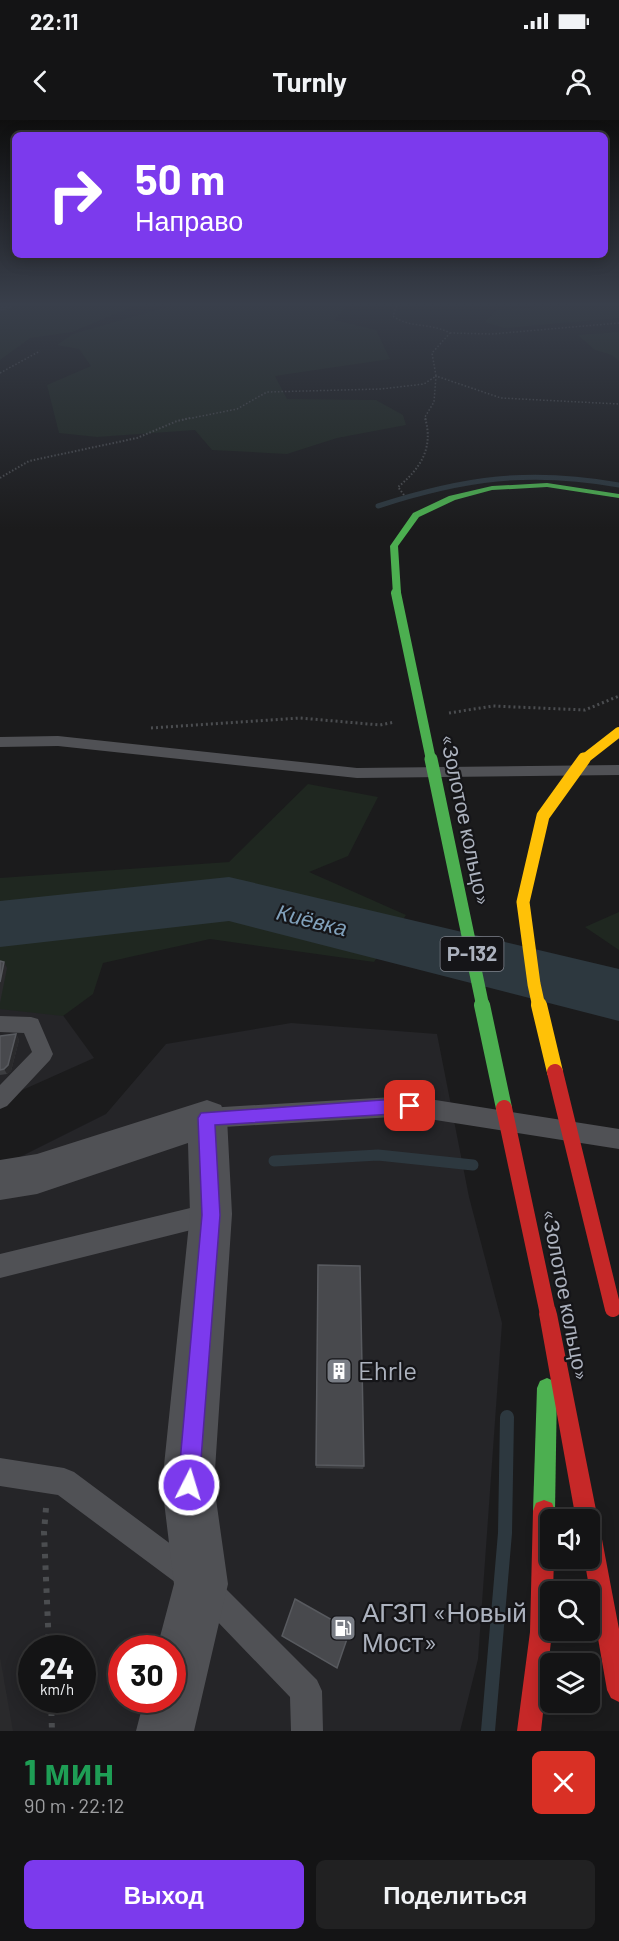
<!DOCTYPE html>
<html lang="ru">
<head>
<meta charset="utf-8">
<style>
  :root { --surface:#141415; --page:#212122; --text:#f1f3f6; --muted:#9d9ea0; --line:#333334; --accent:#7c3aed }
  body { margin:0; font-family:Barlow,sans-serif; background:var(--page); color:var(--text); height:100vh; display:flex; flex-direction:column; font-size:22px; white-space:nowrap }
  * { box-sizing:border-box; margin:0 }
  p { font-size:20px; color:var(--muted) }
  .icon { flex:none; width:33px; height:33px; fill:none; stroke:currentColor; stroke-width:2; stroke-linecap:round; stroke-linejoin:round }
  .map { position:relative; height:1611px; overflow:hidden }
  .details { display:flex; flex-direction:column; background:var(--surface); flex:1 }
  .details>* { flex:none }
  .guide { position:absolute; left:12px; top:12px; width:596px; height:126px; border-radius:9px; box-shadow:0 3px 15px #0003,0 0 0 2px var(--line); background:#7c3aed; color:#fff; overflow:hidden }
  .fabs { position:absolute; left:540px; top:1389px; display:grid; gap:12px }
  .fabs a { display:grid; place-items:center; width:60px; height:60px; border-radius:9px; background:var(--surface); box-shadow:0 3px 15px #0003,0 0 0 2px var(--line); font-size:30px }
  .speed { position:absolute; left:18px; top:1515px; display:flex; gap:12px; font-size:30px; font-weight:700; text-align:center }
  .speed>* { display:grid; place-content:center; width:78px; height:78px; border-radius:50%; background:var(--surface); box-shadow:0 3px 15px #0003,0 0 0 2px var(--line); line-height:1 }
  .speed small { font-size:15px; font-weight:400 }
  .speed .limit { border:9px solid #d22; background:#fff; color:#111 }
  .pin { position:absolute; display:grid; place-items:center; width:51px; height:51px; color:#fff; margin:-26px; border-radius:12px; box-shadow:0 3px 9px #0006 }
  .me { position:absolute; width:66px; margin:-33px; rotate:5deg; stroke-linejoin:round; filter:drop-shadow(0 0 4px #0008) }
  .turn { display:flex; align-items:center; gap:21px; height:126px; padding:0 24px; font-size:27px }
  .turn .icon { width:78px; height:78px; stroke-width:2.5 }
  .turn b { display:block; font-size:42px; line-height:51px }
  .round { display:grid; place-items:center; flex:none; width:63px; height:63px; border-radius:9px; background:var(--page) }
  .summary { display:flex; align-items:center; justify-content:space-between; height:102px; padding:0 24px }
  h1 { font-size:36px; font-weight:700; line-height:45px; color:#1e9e55 }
  .cta { display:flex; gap:12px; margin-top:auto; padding:12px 24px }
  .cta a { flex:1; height:69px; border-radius:9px; background:var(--accent); color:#fff; font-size:24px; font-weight:700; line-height:69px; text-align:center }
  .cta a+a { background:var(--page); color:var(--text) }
  .status { display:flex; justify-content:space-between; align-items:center; height:42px; padding:0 30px; background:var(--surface); direction:ltr }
  .status svg { height:16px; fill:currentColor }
  header { display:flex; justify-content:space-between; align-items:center; height:78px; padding:0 24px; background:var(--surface); font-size:27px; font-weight:700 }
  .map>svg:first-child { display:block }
  .built { fill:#252528; fill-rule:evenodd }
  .green { fill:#1f2720 }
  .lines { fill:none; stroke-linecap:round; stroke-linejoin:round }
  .stream-far2 { stroke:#2d383f; stroke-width:5 }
  .stream-far1 { stroke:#2d383f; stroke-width:11 }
  .stream { stroke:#2d383f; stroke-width:14 }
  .river { fill:#2d383f; fill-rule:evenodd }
  .path-far3 { stroke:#4b4d50; stroke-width:1.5; stroke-dasharray:1.5 2; stroke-linecap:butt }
  .path-far2 { stroke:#4b4d50; stroke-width:2; stroke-dasharray:1.5 2; stroke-linecap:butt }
  .path-far1 { stroke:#4b4d50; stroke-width:3; stroke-dasharray:2 3; stroke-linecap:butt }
  .path { stroke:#4b4d50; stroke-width:6; stroke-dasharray:4.5 7; stroke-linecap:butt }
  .lane { fill:#505155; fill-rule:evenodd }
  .street { fill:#505155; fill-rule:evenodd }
  .fast { fill:#4caf50; fill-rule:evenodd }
  .jam { fill:#c62828; fill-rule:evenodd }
  .fast-bridge-far2 { stroke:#4caf50; stroke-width:10 }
  .fast-bridge-far1 { stroke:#4caf50; stroke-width:13 }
  .fast-bridge { stroke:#4caf50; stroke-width:16 }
  .slow-bridge-far2 { stroke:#ffc107; stroke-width:10 }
  .slow-bridge-far1 { stroke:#ffc107; stroke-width:13 }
  .slow-bridge { stroke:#ffc107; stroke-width:16 }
  .jam-bridge { stroke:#c62828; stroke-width:16 }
  .wall { fill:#3c3d40 }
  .shaded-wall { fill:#2a2a2c }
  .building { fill:#48494d; stroke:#585a5f; stroke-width:1.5 }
  .route { fill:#7c3aed; stroke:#51269a; stroke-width:1.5 }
  .labels { text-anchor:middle; stroke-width:4.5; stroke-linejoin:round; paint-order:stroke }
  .shield { fill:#151518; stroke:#7f838c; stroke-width:1.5 }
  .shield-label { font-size:20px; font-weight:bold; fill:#acb2be }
  .street-label { font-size:21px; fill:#acb2be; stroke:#151518 }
  .water-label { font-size:22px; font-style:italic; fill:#81a1bb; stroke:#151518 }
  .near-poi-label { font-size:26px; fill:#acb2be; stroke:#151518; text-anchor:start }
</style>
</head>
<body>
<div class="status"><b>22:11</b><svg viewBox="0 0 49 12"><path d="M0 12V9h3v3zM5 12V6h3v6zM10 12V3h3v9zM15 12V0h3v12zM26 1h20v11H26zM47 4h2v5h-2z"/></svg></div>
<header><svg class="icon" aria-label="back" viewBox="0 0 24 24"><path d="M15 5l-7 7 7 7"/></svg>Turnly<svg class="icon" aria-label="person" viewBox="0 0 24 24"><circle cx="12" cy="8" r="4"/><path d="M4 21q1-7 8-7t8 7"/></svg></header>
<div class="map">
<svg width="619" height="1611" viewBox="0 0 619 1611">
  <rect width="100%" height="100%" fill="#1b1b1c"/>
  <g class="built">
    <path d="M0 847 30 850 94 938 0 980Z"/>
    <path d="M291 903 437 914 469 1077 502 1203 478 1539 460 1611H0V1043L14 1040 106 994 166 924ZM32 1528H82V1580H32ZM122 1528H172V1580H122Z"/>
  </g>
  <g class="green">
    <path d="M0 184H139L72 212 30 218 0 240Z"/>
    <path d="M178 184H347L335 200 376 210 390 239 275 256 287 279 376 280 403 295 406 305 337 318 287 334 212 330 195 310 97 317 59 313 47 265 91 246 79 229 57 225 73 214Z"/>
    <path d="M586 184H619V198L504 208 485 202 496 190Z"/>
    <path d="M619 212V241L612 235 595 230 578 215Z"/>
    <path d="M308 664 378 677 348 736 309 752 406 795 374 842 210 819 103 843 93 874 63 896 0 889V758L229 742Z"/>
    <path d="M619 792V830L585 807Z"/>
  </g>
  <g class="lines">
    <path class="stream-far2" d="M378 386C464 358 530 349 619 365"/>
    <path class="stream-far1" d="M274 1041 378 1035 473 1045"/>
    <path class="stream" d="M488 1611 505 1413 507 1297"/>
    <g class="river">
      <path d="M0 184H13L9 189 0 191Z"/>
      <path d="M229 757 619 849V901L229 801 0 827V781Z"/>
    </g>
    <g class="path-far3">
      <path d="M450 213 492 214 619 203"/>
      <path d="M0 253 40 231"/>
      <path d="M182 300 237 289 267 272 381 269 424 264 436 256 432 233 450 213C429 202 411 209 393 196L397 184"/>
      <path d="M426 300 425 297 434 282 436 256 501 278 619 284"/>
    </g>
    <g class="path-far2">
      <path d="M0 358 29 341 137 318 177 301 190 298"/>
      <path d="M404 375 398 367C420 349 434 328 425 298"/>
    </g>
    <g class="path-far1">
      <path d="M449 593 493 586 585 590 619 576"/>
      <path d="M151 608 300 598 380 605 395 602"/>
    </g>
    <g class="path">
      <path d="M46 1388 44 1412 49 1528"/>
      <path d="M51 1580 52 1611"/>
    </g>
    <g class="lane">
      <path d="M58 616 357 648 619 645V655L357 658 58 626 0 627V617Z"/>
      <path d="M0 896 31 897 38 899 53 934 50 940 7 986 0 989V965L32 932 24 913 0 912Z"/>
      <path d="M410 976 619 1009V1029L410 996 207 1008 199 1005 196 998 199 991 207 988Z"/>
      <path d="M211 1083 219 1086 223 1094 219 1102 211 1105 0 1158V1134Z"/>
      <path d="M0 1338 64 1348 74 1352 211 1454 317 1560 322 1571 323 1611H291L290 1577 191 1474 58 1375 0 1366Z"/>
    </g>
    <path class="street" d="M207 980 221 985 227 998 232 1094 214 1365 228 1464 194 1611H136L144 1580H172V1528H157L174 1464 162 1365 190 1094 188 1023 37 1074 0 1080V1040L37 1034Z"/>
    <g class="fast">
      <path d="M547 363 619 374V378L547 367 492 370 455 380 419 397 398 426 401 473 393 475 390 426 413 393 449 376 492 366Z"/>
      <path d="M547 1258 554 1261 557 1268 555 1391 552 1399 544 1402 536 1399 533 1391 537 1268 540 1261Z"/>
    </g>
    <g class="jam">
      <path d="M548 1185 555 1187 557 1194 598 1400 595 1405 601 1414 619 1509V1582L611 1578 607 1570 584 1438H590V1400H576L539 1194 541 1187Z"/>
      <path d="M544 1380 552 1383 555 1391 554 1400H550V1438H554L553 1472H550V1510L552 1512 541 1611H517L530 1512 533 1391 536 1383Z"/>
    </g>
    <path class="fast-bridge-far2" d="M396 473 431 640"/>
    <path class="fast-bridge-far1" d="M431 639 483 887"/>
    <path class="fast-bridge" d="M482 885 504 988"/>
    <path class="slow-bridge-far2" d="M583 640 619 612"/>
    <path class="slow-bridge-far1" d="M539 887 534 864 523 782 543 696 584 639"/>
    <path class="slow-bridge" d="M539 885 555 952"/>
    <g class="jam-bridge">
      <path d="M555 952 613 1189"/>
      <path d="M504 988 548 1194"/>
    </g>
  </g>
  <g class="wall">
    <path d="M16 914 19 920 11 951 7 954 0 955V916Z"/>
    <path d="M318 1145 364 1346 363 1349 316 1348Z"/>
  </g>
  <g class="shaded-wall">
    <path d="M4 842 7 848 0 883V862Z"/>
    <path d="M16 914 19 920 11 951 7 954 4 949Z"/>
    <path d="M0 1537 13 1611H0Z"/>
  </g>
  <g class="building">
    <path d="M0 841 4 842 0 862Z"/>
    <path d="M16 914 8 945 4 949 0 950V916Z"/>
    <path d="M318 1145 360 1146 364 1346 316 1345Z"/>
    <path d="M295 1479 350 1510 337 1548 282 1516Z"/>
  </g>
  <linearGradient id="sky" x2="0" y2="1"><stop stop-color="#0f0f0f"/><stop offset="0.45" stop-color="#393f4b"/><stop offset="1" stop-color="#393f4b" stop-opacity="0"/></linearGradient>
  <rect width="619" height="409" fill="url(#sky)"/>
  <path class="route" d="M410 978 415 980 418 986 415 991 410 993 215 1005 220 1095 199 1365 196 1372 189 1376 181 1372 178 1365 202 1095 198 998 201 993Z"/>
  <defs>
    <g id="building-square" transform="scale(1.35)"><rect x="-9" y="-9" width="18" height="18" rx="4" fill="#797d85" stroke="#151518"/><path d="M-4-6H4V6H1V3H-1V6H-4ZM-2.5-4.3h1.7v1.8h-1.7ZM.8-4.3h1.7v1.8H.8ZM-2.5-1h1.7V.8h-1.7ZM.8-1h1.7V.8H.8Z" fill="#fff"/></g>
    <g id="fuel-square" transform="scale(1.35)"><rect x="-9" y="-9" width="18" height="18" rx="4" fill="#797d85" stroke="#151518"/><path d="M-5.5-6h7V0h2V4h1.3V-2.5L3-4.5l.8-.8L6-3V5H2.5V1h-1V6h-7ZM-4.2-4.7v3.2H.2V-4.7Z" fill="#fff"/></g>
  </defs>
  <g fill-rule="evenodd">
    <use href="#building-square" x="339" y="1251"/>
    <use href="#fuel-square" x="343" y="1508"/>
  </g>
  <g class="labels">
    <rect class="shield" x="440.5" y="817" width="63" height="34" rx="4.5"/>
    <g class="shield-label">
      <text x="472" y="841">Р-132</text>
    </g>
    <g class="street-label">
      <text transform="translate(465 700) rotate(78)" y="7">«Золотое кольцо»</text>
      <text transform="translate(565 1175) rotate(79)" y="7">«Золотое кольцо»</text>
    </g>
    <g class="water-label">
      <text transform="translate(312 800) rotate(14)" y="8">Киёвка</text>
    </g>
    <g class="near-poi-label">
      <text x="358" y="1260">Ehrle</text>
      <text x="362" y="1502">АГЗП «Новый<tspan x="362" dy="30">Мост»</tspan></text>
    </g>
  </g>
</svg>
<div class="fabs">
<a><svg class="icon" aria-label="sound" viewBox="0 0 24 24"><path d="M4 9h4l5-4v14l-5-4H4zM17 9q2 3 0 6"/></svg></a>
<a><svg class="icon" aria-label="search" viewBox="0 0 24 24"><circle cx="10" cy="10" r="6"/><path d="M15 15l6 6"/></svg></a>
<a><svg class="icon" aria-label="layers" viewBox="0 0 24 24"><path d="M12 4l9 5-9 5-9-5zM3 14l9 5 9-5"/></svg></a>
</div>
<div class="speed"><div>24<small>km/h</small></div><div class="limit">30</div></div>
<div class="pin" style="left:410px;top:986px;background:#d93025"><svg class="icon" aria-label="arrive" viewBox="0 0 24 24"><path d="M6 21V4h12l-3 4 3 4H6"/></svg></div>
<svg class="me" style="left:189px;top:1365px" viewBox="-20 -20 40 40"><circle r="17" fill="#7c3aed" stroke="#fff" stroke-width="3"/><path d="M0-11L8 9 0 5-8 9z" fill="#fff"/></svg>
<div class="guide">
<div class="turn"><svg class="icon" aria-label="right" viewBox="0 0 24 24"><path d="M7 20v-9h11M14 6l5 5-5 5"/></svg><div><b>50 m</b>Направо</div></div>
</div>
</div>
<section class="details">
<div class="summary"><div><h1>1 мин</h1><p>90 m · 22:12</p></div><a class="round" style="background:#d93025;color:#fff"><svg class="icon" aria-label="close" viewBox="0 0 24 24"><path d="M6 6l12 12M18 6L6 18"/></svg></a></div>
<div class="cta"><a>Выход</a><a>Поделиться</a></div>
</section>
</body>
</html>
